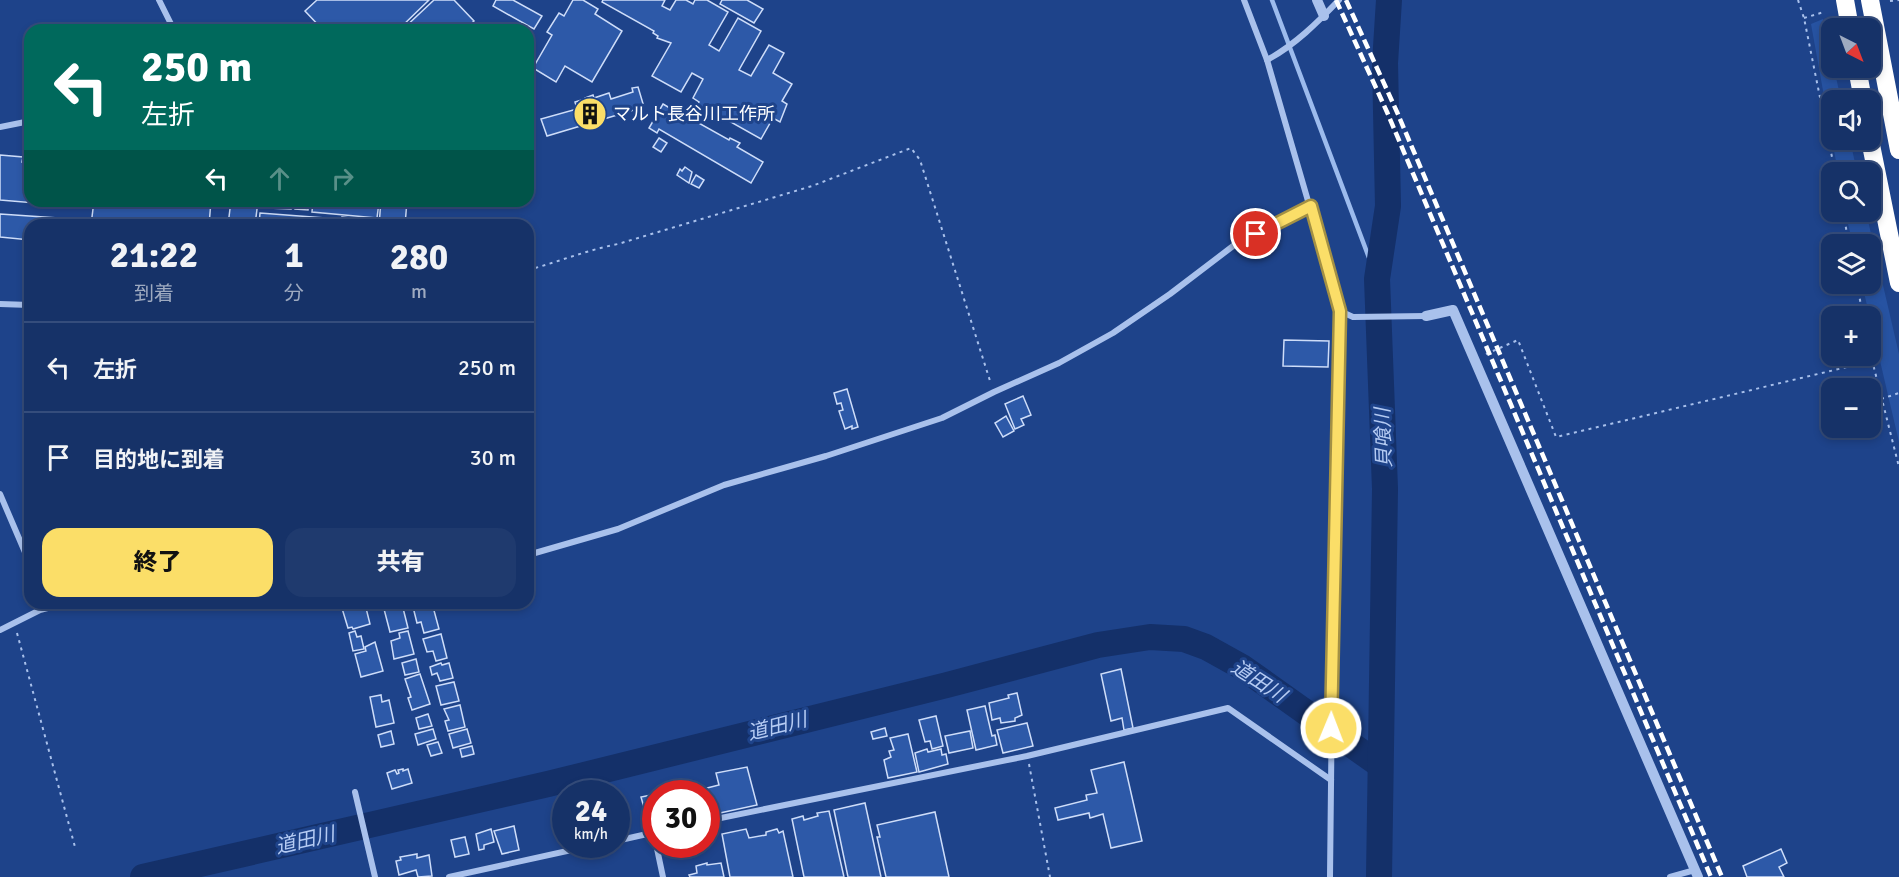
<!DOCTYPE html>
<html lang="ja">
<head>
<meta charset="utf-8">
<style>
  :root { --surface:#163268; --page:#1f3a6e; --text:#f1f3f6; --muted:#9eaac0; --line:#354d7c; --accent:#fbde68 }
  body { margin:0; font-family:Signika,"Noto Sans JP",sans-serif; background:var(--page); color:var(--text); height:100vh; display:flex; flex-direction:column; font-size:22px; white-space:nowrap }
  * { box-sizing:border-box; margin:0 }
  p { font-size:20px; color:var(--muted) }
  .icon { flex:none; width:33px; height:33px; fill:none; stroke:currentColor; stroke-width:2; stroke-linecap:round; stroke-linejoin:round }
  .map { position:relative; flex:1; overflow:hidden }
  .sheet { position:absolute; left:24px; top:219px; width:510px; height:390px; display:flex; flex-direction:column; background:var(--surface); border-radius:18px; box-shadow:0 3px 9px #0003,0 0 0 2px var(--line) }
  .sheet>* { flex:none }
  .hud { position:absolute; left:24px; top:24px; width:510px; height:183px; border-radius:18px; box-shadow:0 3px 9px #0003,0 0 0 2px var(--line); background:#00695c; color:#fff; overflow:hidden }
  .needle { width:39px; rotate:138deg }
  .tools { position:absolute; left:1821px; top:18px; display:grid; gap:12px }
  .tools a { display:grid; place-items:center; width:60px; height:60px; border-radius:12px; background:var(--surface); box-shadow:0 3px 9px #0003,0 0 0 2px var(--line); font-size:30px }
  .speed { position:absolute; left:552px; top:780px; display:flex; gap:12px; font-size:30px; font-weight:700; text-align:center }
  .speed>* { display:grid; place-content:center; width:78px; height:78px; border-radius:50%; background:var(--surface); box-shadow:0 3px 9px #0003,0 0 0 2px var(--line); line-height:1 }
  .speed small { font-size:15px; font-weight:400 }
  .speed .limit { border:9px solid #d22; background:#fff; color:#111 }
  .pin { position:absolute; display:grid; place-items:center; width:51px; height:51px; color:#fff; margin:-26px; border:3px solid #fff; border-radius:50%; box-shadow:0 2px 6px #0007 }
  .me { position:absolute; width:66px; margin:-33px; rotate:1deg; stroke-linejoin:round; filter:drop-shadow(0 0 4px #0008) }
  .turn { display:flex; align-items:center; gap:21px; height:126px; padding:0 18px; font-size:27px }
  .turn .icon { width:78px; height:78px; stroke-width:2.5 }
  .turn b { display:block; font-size:42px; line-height:51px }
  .lanes { display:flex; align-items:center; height:57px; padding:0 18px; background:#0003; justify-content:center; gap:30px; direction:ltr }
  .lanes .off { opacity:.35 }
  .eta { display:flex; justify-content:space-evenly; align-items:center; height:102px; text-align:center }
  .eta b { font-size:36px; font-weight:800; line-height:42px }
  .cta { display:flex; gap:12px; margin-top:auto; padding:12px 18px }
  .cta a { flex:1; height:69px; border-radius:18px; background:var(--accent); color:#111; font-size:24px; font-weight:800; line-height:69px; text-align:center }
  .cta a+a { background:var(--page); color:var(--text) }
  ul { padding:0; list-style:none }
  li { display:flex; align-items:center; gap:18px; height:90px; padding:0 18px; border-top:2px solid var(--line) }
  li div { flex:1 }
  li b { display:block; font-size:22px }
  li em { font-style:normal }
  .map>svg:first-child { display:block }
  .green { fill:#2753a2 }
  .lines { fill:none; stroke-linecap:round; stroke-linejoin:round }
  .stream { stroke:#9cbbed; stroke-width:4.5 }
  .river { stroke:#143069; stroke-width:26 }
  .building { fill:#2d59a8; stroke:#ceddf9; stroke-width:1.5 }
  .path { stroke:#a9c1ec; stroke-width:2; stroke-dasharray:3 4.5; stroke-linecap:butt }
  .minor { stroke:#a9c1ec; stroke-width:6 }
  .tertiary { stroke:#a9c1ec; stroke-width:10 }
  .motorway { stroke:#fff; stroke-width:18 }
  .rail { stroke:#fff; stroke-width:4.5; stroke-dasharray:10 4.5; stroke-linecap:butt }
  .route-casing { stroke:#a39044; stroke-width:15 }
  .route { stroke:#fbde68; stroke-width:10 }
  .labels { text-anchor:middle; stroke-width:6; stroke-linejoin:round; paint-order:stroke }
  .poi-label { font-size:18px; fill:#fff; stroke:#1e438a; text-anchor:start }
  .water-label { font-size:20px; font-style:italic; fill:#b5cbf3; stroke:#1e438a }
</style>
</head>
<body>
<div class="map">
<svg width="1899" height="877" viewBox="0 0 1899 877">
  <rect width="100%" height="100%" fill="#1e438a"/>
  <g class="green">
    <path d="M1823 19 1831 58 1832 68H1834L1841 100H1832L1831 135 1811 24Z"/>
    <path d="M1832 140H1850L1857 172H1838Z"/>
    <path d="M1845 212H1866L1899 354V442L1862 284H1870V244H1853Z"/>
  </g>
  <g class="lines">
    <path class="stream" d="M1272 0 1377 279"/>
    <g class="river">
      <path d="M143 877 548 784 947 685 1098 645 1150 637 1184 639 1206 647 1242 667 1380 765"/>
      <path d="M1379 877 1385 489 1377 279 1388 206 1385 63 1389 0"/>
    </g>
  </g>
  <g class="building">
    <path d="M317 0H429L398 30H383L379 26 375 30H323L305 11Z"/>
    <path d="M434 0H454L474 21 464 30H402Z"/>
    <path d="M496 0H513L542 16 534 29 493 6Z"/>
    <path d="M573 0H583L598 9 595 14 622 31 592 82 565 66 556 82 533 68 552 35 547 32 559 13 564 16Z"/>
    <path d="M603 0H665L662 6 670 10 676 0H686L693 4 695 0H707L728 12 709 45 719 51 738 18 761 31 739 70 751 76 769 45 784 53 773 73 792 84 782 101 787 104 780 122 773 118 761 139 715 113 714 116 697 106 699 102 693 98 703 79 692 73 681 92 652 76 671 43 657 38 658 36 653 33 654 31 602 2Z"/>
    <path d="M722 0H747L763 9 754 23 720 4Z"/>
    <path d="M638 87 644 107 547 136 541 119 577 109 575 102 585 99V98L593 95 594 98 609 93 611 99 633 92 632 88Z"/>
    <path d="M663 104 683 116 686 111 697 118 695 121 729 140 730 138 740 143 737 147 763 162 751 183 659 129 657 133 649 128Z"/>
    <path d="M659 138 667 143 661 152 653 147Z"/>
    <path d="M0 155 23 157 22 162H30V201H60L59 205 0 200Z"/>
    <path d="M685 167 692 172 689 183 677 175 680 169 682 171Z"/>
    <path d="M696 175 704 180 699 188 691 184Z"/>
    <path d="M94 201H211L209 225H91Z"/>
    <path d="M231 201H258L255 225H228Z"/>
    <path d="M268 201H291V209L268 208Z"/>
    <path d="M295 201H309L308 210 295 209Z"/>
    <path d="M313 201 379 202 377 218 312 212Z"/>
    <path d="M381 201H407L405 225H379Z"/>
    <path d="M260 213 338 219 337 225H259Z"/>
    <path d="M0 214 58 218V225H30V240L0 237Z"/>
    <path d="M342 217 378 221 377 225H342Z"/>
    <path d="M1284 340 1329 341 1328 367 1283 366Z"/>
    <path d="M847 389 858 427 852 429V426L845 429 839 411 843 410 841 403 837 404 834 393Z"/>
    <path d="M1023 396 1031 415 1021 419 1024 425 1015 429 1005 404Z"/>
    <path d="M1006 416 1014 431 1003 437 995 423Z"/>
    <path d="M346 603 365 604 370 624 353 629 352 627 348 628 341 605Z"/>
    <path d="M412 603H432L439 629 424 633 421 622 417 623Z"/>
    <path d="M402 604 408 628 390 632 384 609Z"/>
    <path d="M355 631 357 637 361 636 364 649 353 651 349 633Z"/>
    <path d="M408 631 414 654 394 659 391 641 400 638 399 633Z"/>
    <path d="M441 634 447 658 436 661 433 651 427 652 423 639Z"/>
    <path d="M375 642 383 671 361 677 355 654 366 651 365 647Z"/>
    <path d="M416 659 419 672 405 675 402 663Z"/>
    <path d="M441 663 442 665 449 663 453 678 440 681 437 673 432 675 430 667Z"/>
    <path d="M1121 669 1133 728 1124 730 1122 718 1111 721 1101 674Z"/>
    <path d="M420 674 430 704 412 710 408 698 411 697 405 679Z"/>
    <path d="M454 682 459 701 441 705 436 686Z"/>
    <path d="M1017 693 1022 715 1015 718V721L1001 723 1000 718 992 720 989 703 1009 698 1008 695Z"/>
    <path d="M381 695 382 702 389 700 394 723 376 727 370 697Z"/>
    <path d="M460 705 465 727 448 731 445 721 449 720 444 709Z"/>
    <path d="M985 706 992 736 995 735 997 745 976 750 967 710Z"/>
    <path d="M428 714 432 726 419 729 416 718Z"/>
    <path d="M936 716 943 746 932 749 930 741 925 742 919 720Z"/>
    <path d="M1027 723 1033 746 1003 753 997 730Z"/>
    <path d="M885 728 887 736 873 739 871 732Z"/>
    <path d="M433 729 436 739 418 745 415 734Z"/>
    <path d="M467 729 471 743 453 748 449 734Z"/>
    <path d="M391 731 394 744 381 747 378 735Z"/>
    <path d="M970 731 973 748 949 753 945 736Z"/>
    <path d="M908 734 917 772 888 778 884 760 891 757 889 751 894 750 890 738Z"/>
    <path d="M438 742 442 753 431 756 427 745Z"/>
    <path d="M472 746 474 754 462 757 460 749Z"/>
    <path d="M927 749 928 752 941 749 942 755 946 754 948 764 919 772 915 753Z"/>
    <path d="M1124 762 1142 841 1111 848 1103 814 1090 818 1089 813 1058 820 1055 808 1087 800 1086 795 1097 793 1091 770Z"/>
    <path d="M747 767 757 805 706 816V794H680L678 787 697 783 699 790 719 785 716 773Z"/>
    <path d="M403 769V771L408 769 412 783 392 789 387 773 395 770 397 774 399 773 398 770Z"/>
    <path d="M656 794V822L654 817 647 818 641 797Z"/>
    <path d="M865 803 881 877H848L834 810Z"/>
    <path d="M829 811 844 877H804L792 819 803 816 804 820 818 816 817 813Z"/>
    <path d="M935 812 949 877H886L877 837H880L877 825Z"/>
    <path d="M514 826 519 850 502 854 494 831Z"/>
    <path d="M491 829 494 842 484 845V849L479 850 476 834Z"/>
    <path d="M746 829 749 838 766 835V832L777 829 779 833 783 831 793 877H730L722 834Z"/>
    <path d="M465 837 469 854 455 857 451 840Z"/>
    <path d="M1781 849 1787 863 1779 867 1784 877H1747L1743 866Z"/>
    <path d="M417 854V858L429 855 432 876 418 877 416 870 399 875 396 861 401 860 400 857Z"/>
    <path d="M707 863V865L721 863 724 877H690L689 875 697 873 696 866Z"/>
  </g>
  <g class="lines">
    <g class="path">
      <path d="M1798 0 1804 18 1835 172"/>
      <path d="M1890 1 1899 0"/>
      <path d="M1804 18 1824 12"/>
      <path d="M1843 212 1849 244"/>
      <path d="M528 270C558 262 587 250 618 244L812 186 911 148 920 160 991 384"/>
      <path d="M1857 284 1863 316"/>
      <path d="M1870 352 1899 467"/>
      <path d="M1486 354 1518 340 1556 437 1872 361"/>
      <path d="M1881 399 1899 393"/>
      <path d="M17 633 75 847"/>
      <path d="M1029 764 1050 877"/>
    </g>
    <g class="minor">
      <path d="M159 0 174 30"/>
      <path d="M1244 0 1267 60 1340 311 1332 694 1330 877"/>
      <path d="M1267 60C1295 45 1318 22 1339 0"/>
      <path d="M0 127 30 121"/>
      <path d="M0 304 30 305"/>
      <path d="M1340 311 1353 317 1426 316"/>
      <path d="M0 494 30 564"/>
      <path d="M528 555 618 529 724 485 826 456 942 418 994 392 1059 363 1113 333 1170 294 1237 243 1311 206"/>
      <path d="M0 630 40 610 66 603"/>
      <path d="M355 792 375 877"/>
      <path d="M706 821 1027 756 1228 708 1331 780"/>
      <path d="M616 841 656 832"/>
      <path d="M656 844 663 877"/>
      <path d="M449 877 599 844"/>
      <path d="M1670 877 1695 870"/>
    </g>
    <g class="tertiary">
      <path d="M1317 0 1324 16"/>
      <path d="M1426 316 1453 310 1698 877"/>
    </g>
    <g class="motorway">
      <path d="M1845 0 1850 28"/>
      <path d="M1870 0 1899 150"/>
      <path d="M1857 68 1863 100"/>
      <path d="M1870 140 1899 283"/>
    </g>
    <g class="rail">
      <path d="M1336 0 1387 112 1711 877"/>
      <path d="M1346 0 1397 112 1722 877"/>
    </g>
  </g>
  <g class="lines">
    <g class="route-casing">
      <path id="route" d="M1256 234 1311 206 1340 311 1331 728"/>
    </g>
    <use href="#route" class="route"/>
  </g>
  <defs>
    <g id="building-disc" transform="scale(1.725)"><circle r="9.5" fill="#fbde68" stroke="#1e438a"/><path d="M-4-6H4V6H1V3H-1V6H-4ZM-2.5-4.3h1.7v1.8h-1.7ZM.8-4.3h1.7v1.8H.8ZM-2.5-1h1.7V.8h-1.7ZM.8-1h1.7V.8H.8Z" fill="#111"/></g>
  </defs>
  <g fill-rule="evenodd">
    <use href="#building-disc" x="590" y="114"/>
  </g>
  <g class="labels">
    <g class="poi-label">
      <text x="613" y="120">マルト長谷川工作所</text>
    </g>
    <g class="water-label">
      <text transform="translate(1383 438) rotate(-92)" y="7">貝喰川</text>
      <text transform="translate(1259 681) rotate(33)" y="7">道田川</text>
      <text transform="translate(777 726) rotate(-14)" y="7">道田川</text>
      <text transform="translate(305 840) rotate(-13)" y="7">道田川</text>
    </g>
  </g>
</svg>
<div class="tools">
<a><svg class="needle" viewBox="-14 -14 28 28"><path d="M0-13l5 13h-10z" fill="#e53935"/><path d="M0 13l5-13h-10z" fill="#9eaac0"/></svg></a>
<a><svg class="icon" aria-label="sound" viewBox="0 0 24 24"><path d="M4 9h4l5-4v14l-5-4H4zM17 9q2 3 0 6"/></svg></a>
<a><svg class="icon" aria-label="search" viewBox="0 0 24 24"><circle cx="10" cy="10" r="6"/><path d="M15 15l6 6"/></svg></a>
<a><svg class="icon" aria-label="layers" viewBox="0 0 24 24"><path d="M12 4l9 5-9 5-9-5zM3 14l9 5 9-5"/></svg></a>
<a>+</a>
<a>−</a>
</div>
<div class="speed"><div>24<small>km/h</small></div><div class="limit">30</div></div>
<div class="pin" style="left:1256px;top:234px;background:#d93025"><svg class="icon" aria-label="arrive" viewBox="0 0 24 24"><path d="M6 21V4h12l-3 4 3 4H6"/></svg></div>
<svg class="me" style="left:1331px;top:728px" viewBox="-20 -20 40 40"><circle r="17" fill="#fbde68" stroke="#fff" stroke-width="3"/><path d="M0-11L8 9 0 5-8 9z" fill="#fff"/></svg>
<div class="hud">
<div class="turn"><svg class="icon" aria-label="left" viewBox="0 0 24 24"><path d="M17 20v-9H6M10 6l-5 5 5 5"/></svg><div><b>250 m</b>左折</div></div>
<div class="lanes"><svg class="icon" aria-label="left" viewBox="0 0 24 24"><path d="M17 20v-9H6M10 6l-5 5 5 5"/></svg><svg class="icon off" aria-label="ahead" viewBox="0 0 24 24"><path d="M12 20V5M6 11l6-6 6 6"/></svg><svg class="icon off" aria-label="right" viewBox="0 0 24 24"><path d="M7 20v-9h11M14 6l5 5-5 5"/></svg></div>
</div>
<section class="sheet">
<div class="eta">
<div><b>21:22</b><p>到着</p></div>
<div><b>1</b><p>分</p></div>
<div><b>280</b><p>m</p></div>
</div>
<ul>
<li><svg class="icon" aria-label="left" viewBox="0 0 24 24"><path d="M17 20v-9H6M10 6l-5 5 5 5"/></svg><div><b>左折</b></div><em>250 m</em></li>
<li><svg class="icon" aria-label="arrive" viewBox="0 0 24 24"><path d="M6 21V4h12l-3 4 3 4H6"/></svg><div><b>目的地に到着</b></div><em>30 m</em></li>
</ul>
<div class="cta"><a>終了</a><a>共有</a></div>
</section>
</div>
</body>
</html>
